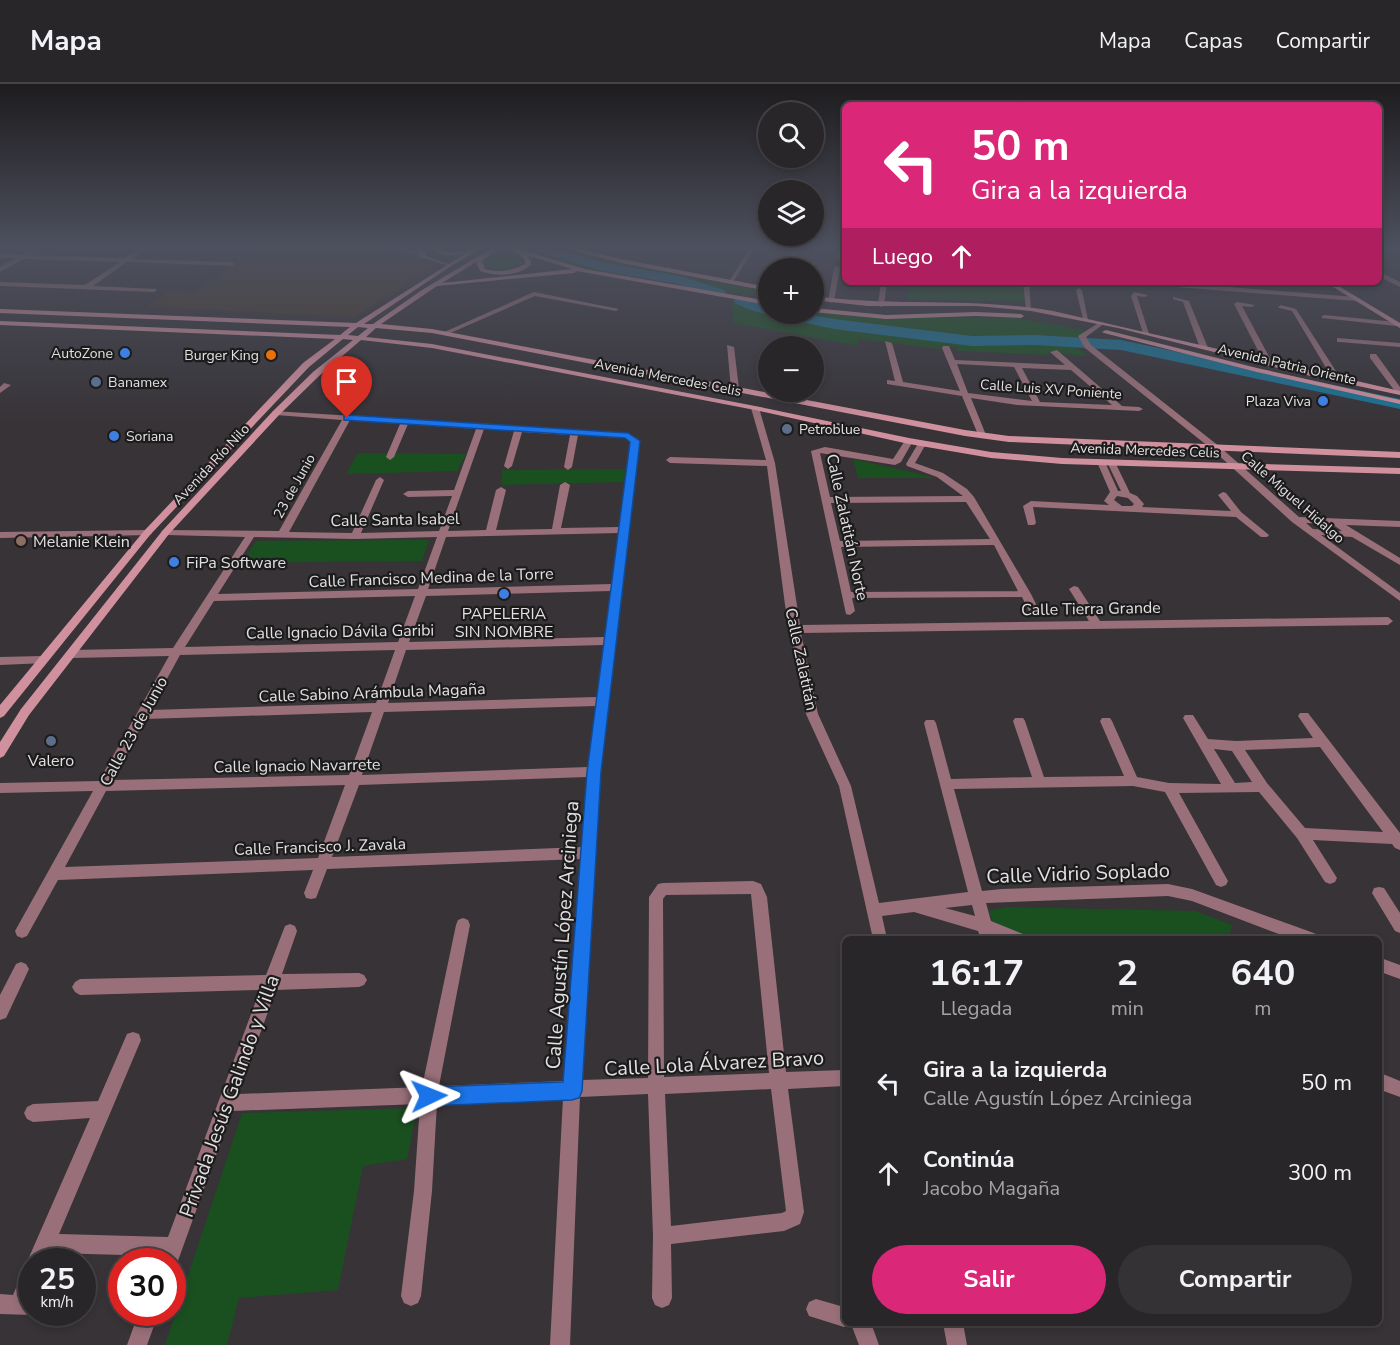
<!DOCTYPE html>
<html lang="es">
<head>
<meta charset="utf-8">
<style>
  :root { --surface:#292629; --page:#353235; --text:#f1f3f6; --muted:#a5a5a8; --line:#454346; --accent:#db2777 }
  body { margin:0; font-family:"Nunito Sans",sans-serif; background:var(--page); color:var(--text); height:100vh; display:flex; flex-direction:column; font-size:22px; white-space:nowrap }
  * { box-sizing:border-box; margin:0 }
  p { font-size:20px; color:var(--muted) }
  .icon { flex:none; width:33px; height:33px; fill:none; stroke:currentColor; stroke-width:2; stroke-linecap:round; stroke-linejoin:round }
  .map { position:relative; flex:1; overflow:hidden }
  .drawer { position:absolute; left:842px; top:852px; width:540px; height:390px; display:flex; flex-direction:column; background:var(--surface); border-radius:9px; box-shadow:0 3px 9px #0003,0 0 0 2px var(--line) }
  .drawer>* { flex:none }
  .guide { position:absolute; left:842px; top:18px; width:540px; height:183px; border-radius:9px; box-shadow:0 3px 9px #0003,0 0 0 2px var(--line); background:#db2777; color:#fff; overflow:hidden }
  .buttons { position:absolute; left:758px; top:18px; display:grid; gap:12px }
  .buttons a { display:grid; place-items:center; width:66px; height:66px; border-radius:50%; background:var(--surface); box-shadow:0 3px 9px #0003,0 0 0 2px var(--line); font-size:30px }
  .speed { position:absolute; left:18px; top:1164px; display:flex; gap:12px; font-size:30px; font-weight:700; text-align:center }
  .speed>* { display:grid; place-content:center; width:78px; height:78px; border-radius:50%; background:var(--surface); box-shadow:0 3px 9px #0003,0 0 0 2px var(--line); line-height:1 }
  .speed small { font-size:15px; font-weight:400 }
  .speed .limit { border:9px solid #d22; background:#fff; color:#111 }
  .pin { position:absolute; display:grid; place-items:center; width:51px; height:51px; color:#fff; margin:-62px -26px; border-radius:50% 50% 50% 0; rotate:-45deg; box-shadow:0 0 6px #0007 }
  .pin .icon { rotate:45deg }
  .me { position:absolute; width:66px; margin:-33px; rotate:88deg; stroke-linejoin:round; filter:drop-shadow(0 0 4px #0008) }
  .turn { display:flex; align-items:center; gap:21px; height:126px; padding:0 30px; font-size:27px }
  .turn .icon { width:78px; height:78px; stroke-width:2.5 }
  .turn b { display:block; font-size:42px; line-height:51px }
  .then { display:flex; align-items:center; height:57px; padding:0 30px; background:#0003; gap:12px; font-size:22px }
  .eta { display:flex; justify-content:space-evenly; align-items:center; height:102px; text-align:center }
  .eta b { font-size:36px; font-weight:700; line-height:42px }
  .primary-button { display:flex; gap:12px; margin-top:auto; padding:12px 30px }
  .primary-button a { flex:1; height:69px; border-radius:36px; background:var(--accent); color:#fff; font-size:24px; font-weight:700; line-height:69px; text-align:center }
  .primary-button a+a { background:var(--page); color:var(--text) }
  ul { padding:0; list-style:none }
  li { display:flex; align-items:center; gap:18px; height:90px; padding:0 30px }
  li div { flex:1 }
  li b { display:block; font-size:22px }
  li em { font-style:normal }
  header { display:flex; align-items:center; gap:36px; box-sizing:border-box; height:84px; padding:0 30px; background:var(--surface); border-bottom:2px solid var(--line) }
  header strong { font-size:28px }
  nav { display:flex; gap:33px; margin-inline-start:auto; font-size:21px }
  .map>svg:first-child { display:block }
  .education { fill:#463a2b }
  .green { fill:#1a5020 }
  .lines { fill:none; stroke-linecap:round; stroke-linejoin:round }
  .river { fill:#1b7293; fill-rule:evenodd }
  .street { fill:#997079; fill-rule:evenodd }
  .secondary { fill:#d1909e; fill-rule:evenodd }
  .route { fill:#1a73e8; stroke:#114b97; stroke-width:1.5 }
  .shop-dot { fill:#3f7fe0; stroke:#1d1c1d; stroke-width:2 }
  .food-dot { fill:#e8710a; stroke:#1d1c1d; stroke-width:2 }
  .service-dot { fill:#5c6f8a; stroke:#1d1c1d; stroke-width:2 }
  .education-dot { fill:#8d6e63; stroke:#1d1c1d; stroke-width:2 }
  .labels { text-anchor:middle; stroke-width:4.5; stroke-linejoin:round; paint-order:stroke }
  .far-poi-label { font-size:14px; fill:#e3e0e2; stroke:#1d1c1d; text-anchor:end }
  .far-street-label { font-size:14px; fill:#e3e0e2; stroke:#1d1c1d }
  .street-label { font-size:16px; fill:#e3e0e2; stroke:#1d1c1d }
  .poi-label { font-size:16px; fill:#e3e0e2; stroke:#1d1c1d; text-anchor:start }
  .near-street-label { font-size:20px; fill:#e3e0e2; stroke:#1d1c1d }
</style>
</head>
<body>
<header>
<strong>Mapa</strong>
<nav><a>Mapa</a><a>Capas</a><a>Compartir</a></nav>
</header>
<div class="map">
<svg width="1400" height="1261" viewBox="0 0 1400 1261">
  <rect width="100%" height="100%" fill="#373337"/>
  <path class="education" d="M256 164H387L436 182 355 233 147 223 167 208 195 209Z"/>
  <g class="green">
    <path d="M521 164H563L632 181 768 208V214L593 186 568 181Z"/>
    <path d="M502 166 521 173V180L504 186 485 183V176Z"/>
    <path d="M909 198H1025L1028 217 907 216Z"/>
    <path d="M732 216 768 222V230H813V228L900 234H1016L1089 247 1073 255 1077 264 1089 272C1074 272 1062 268 1048 268L1050 271 958 267 956 263 941 262V265L858 255 859 262 733 239Z"/>
    <path d="M358 369 466 370 457 387 346 390Z"/>
    <path d="M853 375 937 394H858Z"/>
    <path d="M625 385 624 398 501 401 502 386Z"/>
    <path d="M429 456 422 477 242 479 256 457Z"/>
    <path d="M1006 823 1195 827 1232 841 1228 855H1027L995 843 989 827Z"/>
    <path d="M417 1024 407 1075 363 1082 338 1206 239 1214 227 1261H165L242 1029Z"/>
  </g>
  <g class="lines">
    <g class="river">
      <path d="M531 164H552L606 179 680 192 724 206 726 209 719 213 677 200 604 187 533 167Z"/>
      <path d="M741 213 768 221V230H772C761 231 747 224 736 220L734 217 736 214Z"/>
      <path d="M776 230H805L834 235 972 252 1035 251 1121 256 1400 315V325L1121 266 1035 261 972 262 834 245 779 233Z"/>
    </g>
    <g class="street">
      <path d="M34 164H41L30 171 125 174 140 164H147L132 175 232 178 235 180 232 182 127 178 93 202 156 205 157 206 154 208 0 202V198L85 201 120 178 24 175 0 188V183L16 174H0V170L22 171Z"/>
      <path d="M396 164H405L452 181 447 182Z"/>
      <path d="M749 164H755L733 198H729Z"/>
      <path d="M794 164H800L794 173 791 171Z"/>
      <path d="M839 164 844 165 842 173 839 175 836 173Z"/>
      <path d="M1380 164H1400V168Z"/>
      <path d="M837 182 840 184 834 217 831 219 828 217 834 184Z"/>
      <path d="M1378 187 1400 198V203L1378 192Z"/>
      <path d="M881 198H887L884 221 881 223 878 221Z"/>
      <path d="M1023 198H1029L1031 226 1026 225Z"/>
      <path d="M1135 198H1163L1356 213 1359 215 1356 217 1138 200Z"/>
      <path d="M1079 204 1082 206 1088 236 1083 235 1076 206Z"/>
      <path d="M534 208 619 225 616 227 535 212 448 250 442 249Z"/>
      <path d="M1134 208 1148 211 1145 213 1137 212 1149 250 1143 249 1131 212Z"/>
      <path d="M1173 213 1189 217 1208 264 1207 266 1200 264 1183 218 1173 215Z"/>
      <path d="M1237 218 1255 221 1252 223 1242 222 1273 280 1272 282 1265 280 1234 220Z"/>
      <path d="M1281 221 1296 225 1341 295 1340 297H1334L1292 227 1279 224 1278 223Z"/>
      <path d="M1324 231 1396 238 1399 240 1396 242 1322 234V232Z"/>
      <path d="M1100 238 1105 239 1086 253 1091 261 1220 363 1299 433 1400 437V443L1346 441 1400 474V481L1352 453 1321 451 1400 509V517L1292 438 1214 367 1085 264 1078 252ZM1306 439 1332 440 1342 447 1313 445Z"/>
      <path d="M1337 254 1400 259V263L1340 258H1337Z"/>
      <path d="M885 257 892 259 903 298 960 307 942 264 943 262H949L955 276 1065 281 1050 268 1057 266 1122 322 1139 323 1143 325 1139 327 1017 321 971 314 986 351 979 353 962 312 887 300V296L895 297ZM957 280 1014 283 1032 317 968 309ZM1022 284 1071 286 1112 321 1040 318Z"/>
      <path d="M727 261 734 263 739 305 735 307 731 305Z"/>
      <path d="M1370 270H1376L1400 303V310H1397L1370 274Z"/>
      <path d="M4 299 11 301 0 309V303Z"/>
      <path d="M752 322 759 324 775 379 800 541 1089 537 1069 505 1074 502 1078 503 1100 537 1388 533 1393 537 1388 541 801 549 818 630 851 702 879 819 968 808 924 639 926 636H934L936 639 951 695 1032 693 1013 637 1015 634H1023L1025 637 1044 693 1124 692 1100 637 1102 634H1110L1112 637 1137 693 1169 699 1221 700 1183 634 1185 631H1193L1208 655 1236 657 1313 654 1298 632 1300 629H1308L1400 749V766L1395 764 1392 760 1313 756 1337 794 1335 798 1330 800 1325 798 1297 754 1259 708 1179 709 1228 797 1226 801 1221 803 1216 801 1165 708 1133 702 954 705 982 807 1002 805 1168 800 1192 805 1311 848 1316 850 1318 855H1292L1192 817 1168 812 986 819 991 837 1023 850 1025 855H1000L995 853V855H981L978 847 914 828 882 832 887 855H873L839 702 806 630 785 521 767 382 670 379 666 376 670 373 766 376 751 324ZM1320 663 1383 748 1305 744 1267 699 1245 666ZM1214 665 1232 667 1252 698 1235 699ZM972 821 975 832 945 824Z"/>
      <path d="M273 327 628 349 638 355 600 688 581 996 648 994 649 813 658 800 663 799 753 797 761 800 767 813 786 988 844 986V1002L788 1005 804 1128 800 1140 784 1147 671 1160 672 1214 669 1221 662 1224 655 1221 652 1214 653 1152 648 1010 580 1013 570 1261H550L563 1014 437 1019 432 1107 421 1212 418 1219 411 1222 404 1219 401 1212 414 1107 420 1020 232 1027 175 1185 172 1186V1178H159L161 1172 51 1169 47 1178H32V1228H38L32 1231 0 1230V1210L13 1211 25 1183 29 1182 27 1178 30 1171 90 1034 33 1038 27 1035 24 1029 27 1023 33 1020 98 1017 127 950 133 948 139 950 141 956 59 1150 168 1153 260 906 80 911 75 908 72 903 75 898 80 895 266 891 285 842 290 840 295 842 297 847 282 890 359 889 364 891 367 896 364 901 359 903 276 906 238 1010 422 1003 456 841 458 836 463 834 468 836 470 841 439 1002 564 997 581 775 327 785 316 814 311 815 306 814 304 809 313 786 58 796 27 852 22 854 17 852 15 847 93 707 0 709V699L99 697 169 572 71 574 65 570 71 566 173 564 245 453 166 451 161 448 163 446 279 447 342 336 276 331 272 329ZM350 336 400 340 386 373 390 376 394 373 408 340 476 345 454 406 408 407 403 410 408 413 452 412 439 447 361 449 384 396 380 393 376 396 352 449 289 448ZM484 345 514 347 504 382 508 385 512 382 522 348 570 351 564 383 568 386 572 383 578 351 626 354 631 358 620 443 561 444 570 401 565 398 560 401 552 445 496 446 506 406 501 403 496 406 486 446 448 447ZM619 449 612 500 428 505 446 453ZM254 453 355 455 437 453 418 505 218 510ZM611 507 605 553 409 558 426 512ZM415 512 398 558 185 563 214 517ZM604 561 597 613 388 619 406 566ZM395 566 376 619 150 626 180 571ZM596 622 588 683 362 691 384 628ZM372 628 349 691 112 696 145 635ZM587 693 582 763 332 773 359 701ZM345 701 318 774 65 783 106 707ZM751 810 769 989 664 993 663 815 666 811ZM771 1005 786 1127 782 1129 671 1142 665 1010Z"/>
      <path d="M906 355 913 357 901 378 895 381 820 369 830 413 963 412 937 393 907 382 906 380 919 358H925L926 360 915 379 943 389 967 405 974 413 1031 510 1038 524 1037 527H1029L1022 513 852 514 855 527 850 531 846 530 811 367 825 363 893 375ZM966 418 990 455 840 457 831 419ZM994 461 1018 507 851 508 841 463Z"/>
      <path d="M1101 375 1105 378 1118 407H1121L1107 378 1114 376 1130 409 1137 412 1144 420 1142 423 1231 427 1218 411 1223 408 1226 409 1241 428 1269 451 1267 453H1261L1236 433 1033 423 1036 439 1034 441H1028L1023 422 1031 417 1109 421 1104 417 1110 408 1097 378ZM1117 412 1128 414 1134 420 1132 422H1122L1114 416Z"/>
      <path d="M147 446 152 449 150 451 0 454V448Z"/>
      <path d="M42 572 48 576 46 579 0 581V573Z"/>
      <path d="M1379 803 1384 804 1400 829V849L1395 847 1372 809 1374 804Z"/>
      <path d="M1378 873 1400 881V895L1378 887Z"/>
      <path d="M21 878 26 880 29 885 6 934 0 936V911L16 880Z"/>
      <path d="M1378 988 1400 997V1013L1378 1005Z"/>
      <path d="M816 1215 844 1223V1239H871L879 1261H859L851 1240 844 1243 809 1232 806 1225 809 1218Z"/>
      <path d="M139 1228H159L147 1261H127Z"/>
      <path d="M943 1239H963L967 1261H947Z"/>
    </g>
    <g class="secondary">
      <path d="M416 164H422L427 174C421 176 417 170 416 164Z"/>
      <path d="M431 164H437L449 168 483 164 451 182 364 240H373L422 206 492 164H499L482 177 485 185C499 189 512 187 525 180V176L516 168 507 164H516L585 185 768 217V221L577 187 574 189 437 202 381 240 432 245 965 346 1009 352 1400 368V374L1009 358 965 352 432 249 376 244 366 253 432 260 755 322 909 354 991 368 1062 374 1400 384V390L1062 380 991 374 909 360 755 326 432 264 361 256 319 292 279 331 169 450 29 631 4 672 0 674V658L21 625 163 446 273 327 313 288 353 256 343 255 309 283 150 451 4 632 0 634V621L144 447 303 279 335 255 0 241V237L340 251 350 243 0 229V225L356 239 466 169C454 172 441 174 431 164ZM526 171 572 185 442 199 476 178 480 187C497 193 517 192 531 181V176ZM358 243 368 244 358 252 348 251Z"/>
      <path d="M563 164H573L621 175 768 203V207L621 179Z"/>
      <path d="M1325 198H1332L1400 239V244Z"/>
      <path d="M813 212C893 223 973 213 1053 227L1400 307V311L1302 290 1118 244 1031 227 977 222H868L813 216Z"/>
      <path d="M813 224 886 231 976 228 1021 230 1024 232 1021 234 976 232 886 235 813 228Z"/>
      <path d="M1106 246 1257 284 1400 316V320L1257 288 1104 249 1102 248Z"/>
    </g>
  </g>
  <linearGradient id="sky" x2="0" y2="1"><stop stop-color="#1e1c1e"/><stop offset="0.48" stop-color="#4d505e"/><stop offset="1" stop-color="#4d505e" stop-opacity="0"/></linearGradient>
  <rect width="1400" height="340" fill="url(#sky)"/>
  <path class="route" d="M347 331 628 349 640 357 601 688 582 1007 579 1014 572 1016 429 1022 422 1019 419 1012 422 1006 429 1003 563 998 587 688 630 358 625 354 344 336V332Z"/>
  <g class="shop-dot">
    <circle cx="125" cy="269" r="6"/>
    <circle cx="1323" cy="317" r="6"/>
    <circle cx="114" cy="352" r="6"/>
    <circle cx="174" cy="478" r="6"/>
    <circle cx="504" cy="510" r="6"/>
  </g>
  <circle class="food-dot" cx="271" cy="271" r="6"/>
  <g class="service-dot">
    <circle cx="96" cy="298" r="6"/>
    <circle cx="787" cy="345" r="6"/>
    <circle cx="51" cy="657" r="6"/>
  </g>
  <circle class="education-dot" cx="21" cy="457" r="6"/>
  <g class="labels">
    <g class="far-poi-label">
      <text x="113" y="274">AutoZone</text>
      <text x="259" y="276">Burger King</text>
      <text x="108" y="303" text-anchor="start">Banamex</text>
      <text x="1311" y="322">Plaza Viva</text>
      <text x="799" y="350" text-anchor="start">Petroblue</text>
      <text x="126" y="357" text-anchor="start">Soriana</text>
    </g>
    <g class="far-street-label">
      <text transform="translate(1287 280) rotate(13)" y="5">Avenida Patria Oriente</text>
      <text transform="translate(668 293) rotate(11)" y="5">Avenida Mercedes Celis</text>
      <text transform="translate(1051 305) rotate(4)" y="5">Calle Luis XV Poniente</text>
      <text transform="translate(1145 366) rotate(2)" y="5">Avenida Mercedes Celis</text>
      <text transform="translate(211 380) rotate(-47)" y="5">Avenida Río Nilo</text>
      <text transform="translate(294 402) rotate(-61)" y="5">23 de Junio</text>
      <text transform="translate(1293 413) rotate(41)" y="5">Calle Miguel Hidalgo</text>
    </g>
    <g class="street-label">
      <text transform="translate(395 435) rotate(-1)" y="6">Calle Santa Isabel</text>
      <text transform="translate(848 443) rotate(78)" y="6">Calle Zalatitán Norte</text>
      <text transform="translate(431 493) rotate(-2)" y="6">Calle Francisco Medina de la Torre</text>
      <text transform="translate(1091 524) rotate(-1)" y="6">Calle Tierra Grande</text>
      <text transform="translate(340 547) rotate(-1)" y="6">Calle Ignacio Dávila Garibi</text>
      <text transform="translate(802 575) rotate(78)" y="6">Calle Zalatitán</text>
      <text transform="translate(372 608) rotate(-2)" y="6">Calle Sabino Arámbula Magaña</text>
      <text transform="translate(133 647) rotate(-61)" y="6">Calle 23 de Junio</text>
      <text transform="translate(297 681) rotate(-1)" y="6">Calle Ignacio Navarrete</text>
      <text transform="translate(320 762) rotate(-2)" y="6">Calle Francisco J. Zavala</text>
    </g>
    <g class="poi-label">
      <text x="33" y="463">Melanie Klein</text>
      <text x="186" y="484">FiPa Software</text>
      <text x="504" y="535" text-anchor="middle">PAPELERIA<tspan x="504" dy="18">SIN NOMBRE</tspan></text>
      <text x="51" y="682" text-anchor="middle">Valero</text>
    </g>
    <g class="near-street-label">
      <text transform="translate(1078 789) rotate(-2)" y="7">Calle Vidrio Soplado</text>
      <text transform="translate(562 851) rotate(-86)" y="7">Calle Agustín López Arciniega</text>
      <text transform="translate(714 979) rotate(-3)" y="7">Calle Lola Álvarez Bravo</text>
      <text transform="translate(229 1012) rotate(-70)" y="7">Privada Jesús Galindo y Villa</text>
    </g>
  </g>
</svg>
<div class="buttons">
<a><svg class="icon" aria-label="search" viewBox="0 0 24 24"><circle cx="10" cy="10" r="6"/><path d="M15 15l6 6"/></svg></a>
<a><svg class="icon" aria-label="layers" viewBox="0 0 24 24"><path d="M12 4l9 5-9 5-9-5zM3 14l9 5 9-5"/></svg></a>
<a>+</a>
<a>−</a>
</div>
<div class="speed"><div>25<small>km/h</small></div><div class="limit">30</div></div>
<div class="pin" style="left:347px;top:334px;background:#d93025"><svg class="icon" aria-label="arrive" viewBox="0 0 24 24"><path d="M6 21V4h12l-3 4 3 4H6"/></svg></div>
<svg class="me" style="left:429px;top:1012px" viewBox="-20 -20 40 40"><path d="M0-17L14 15 0 8-14 15z" fill="#1a73e8" stroke="#fff" stroke-width="4"/></svg>
<div class="guide">
<div class="turn"><svg class="icon" aria-label="left" viewBox="0 0 24 24"><path d="M17 20v-9H6M10 6l-5 5 5 5"/></svg><div><b>50 m</b>Gira a la izquierda</div></div>
<div class="then">Luego<svg class="icon" aria-label="ahead" viewBox="0 0 24 24"><path d="M12 20V5M6 11l6-6 6 6"/></svg></div>
</div>
<section class="drawer">
<div class="eta">
<div><b>16:17</b><p>Llegada</p></div>
<div><b>2</b><p>min</p></div>
<div><b>640</b><p>m</p></div>
</div>
<ul>
<li><svg class="icon" aria-label="left" viewBox="0 0 24 24"><path d="M17 20v-9H6M10 6l-5 5 5 5"/></svg><div><b>Gira a la izquierda</b><p>Calle Agustín López Arciniega</p></div><em>50 m</em></li>
<li><svg class="icon" aria-label="ahead" viewBox="0 0 24 24"><path d="M12 20V5M6 11l6-6 6 6"/></svg><div><b>Continúa</b><p>Jacobo Magaña</p></div><em>300 m</em></li>
</ul>
<div class="primary-button"><a>Salir</a><a>Compartir</a></div>
</section>
</div>
</body>
</html>
